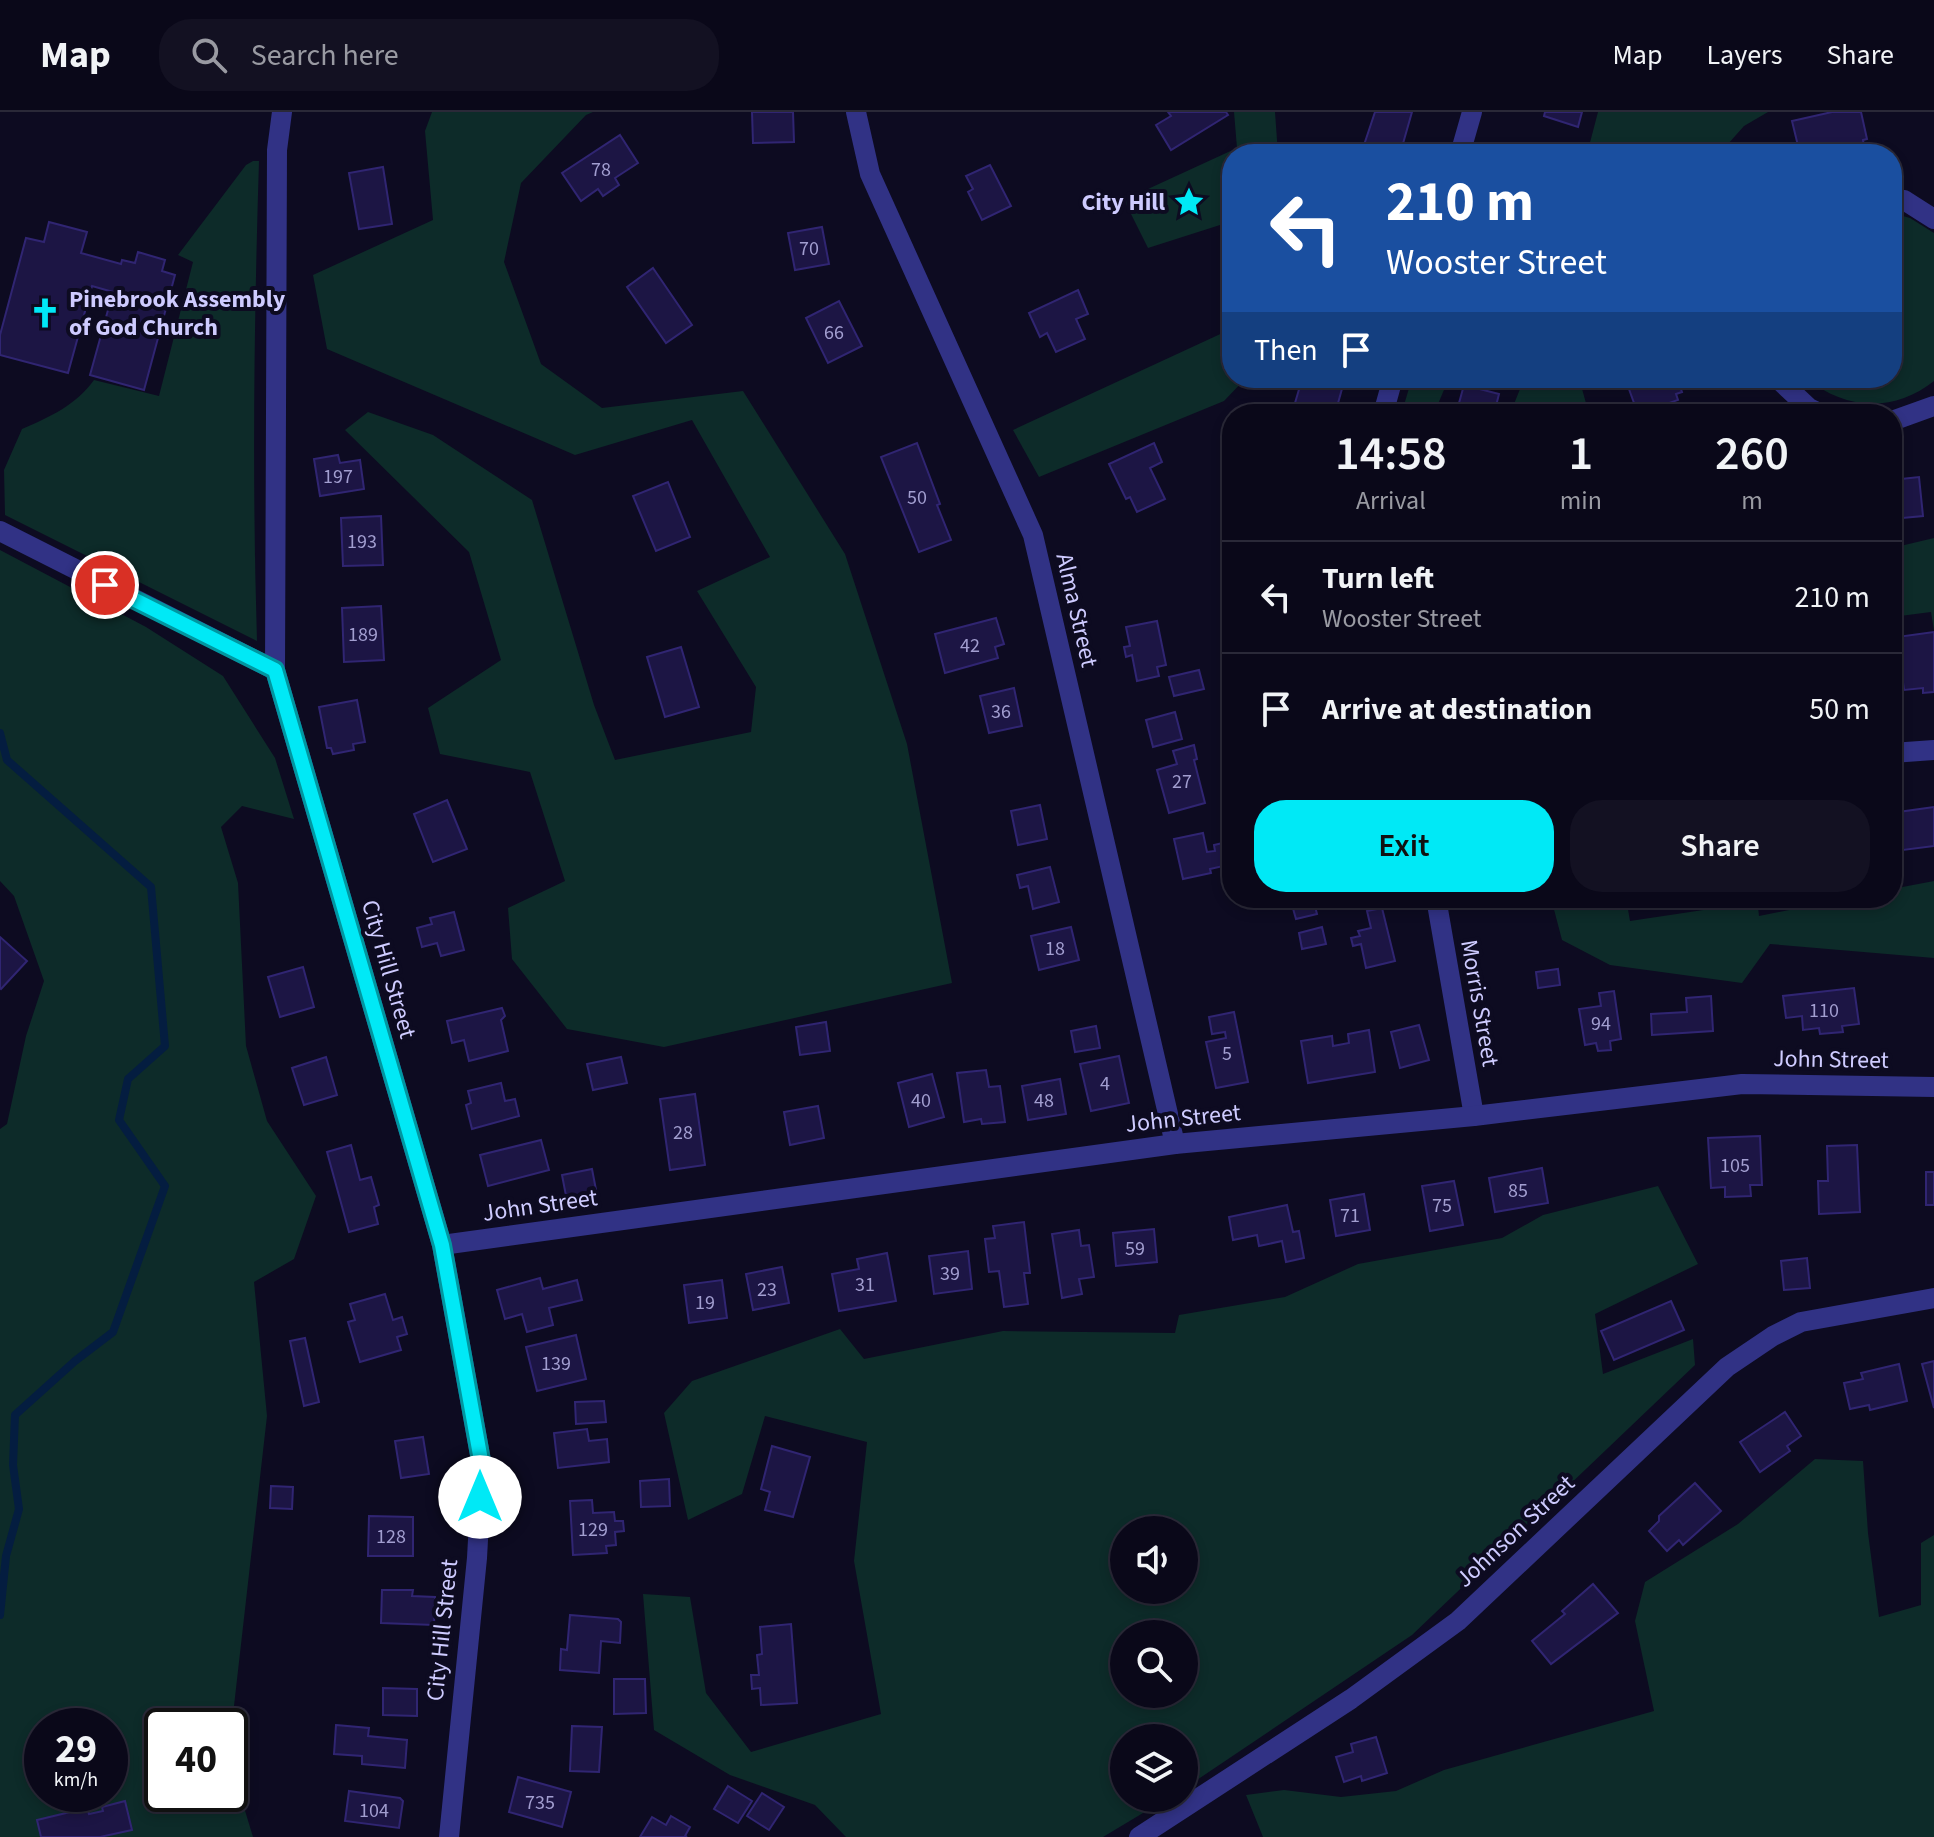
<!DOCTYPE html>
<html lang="en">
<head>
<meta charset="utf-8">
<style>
  :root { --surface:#0a0819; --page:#131122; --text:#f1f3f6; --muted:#999aa2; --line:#2a2938; --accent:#00e9f6 }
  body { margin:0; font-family:"Source Sans 3",sans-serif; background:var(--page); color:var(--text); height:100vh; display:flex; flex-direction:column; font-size:30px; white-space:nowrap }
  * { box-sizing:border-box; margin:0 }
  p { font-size:26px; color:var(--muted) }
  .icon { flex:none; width:44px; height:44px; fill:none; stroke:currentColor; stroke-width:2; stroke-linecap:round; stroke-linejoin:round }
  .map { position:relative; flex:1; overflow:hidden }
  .details { position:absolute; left:1222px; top:292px; width:680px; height:504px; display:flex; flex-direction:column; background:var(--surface); border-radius:32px; box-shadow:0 4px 12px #0003,0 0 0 2px var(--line) }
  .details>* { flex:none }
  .top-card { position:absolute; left:1222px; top:32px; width:680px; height:244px; border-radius:32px; box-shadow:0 4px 12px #0003,0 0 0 2px var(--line); background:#1a4fa0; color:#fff; overflow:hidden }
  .tools { position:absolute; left:1110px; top:1404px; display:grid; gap:16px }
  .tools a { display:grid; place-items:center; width:88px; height:88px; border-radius:50%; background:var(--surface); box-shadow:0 4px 12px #0003,0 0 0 2px var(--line); font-size:40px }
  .speed { position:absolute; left:24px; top:1596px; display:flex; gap:16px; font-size:40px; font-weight:700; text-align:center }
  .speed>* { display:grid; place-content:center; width:104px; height:104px; border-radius:50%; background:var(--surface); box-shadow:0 4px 12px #0003,0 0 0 2px var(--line); line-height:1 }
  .speed small { font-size:20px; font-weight:400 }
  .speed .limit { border:4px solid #111; border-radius:12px; background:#fff; color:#111 }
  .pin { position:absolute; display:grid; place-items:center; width:68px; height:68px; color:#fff; margin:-34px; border:4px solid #fff; border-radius:50%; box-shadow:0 2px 8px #0007 }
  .me { position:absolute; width:88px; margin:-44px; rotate:0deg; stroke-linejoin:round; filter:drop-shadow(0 0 6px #0008) }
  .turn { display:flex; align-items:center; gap:28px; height:168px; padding:0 32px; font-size:36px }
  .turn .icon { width:104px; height:104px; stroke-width:2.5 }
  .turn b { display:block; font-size:56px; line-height:68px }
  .then { display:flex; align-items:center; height:76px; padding:0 32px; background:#0003; gap:16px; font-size:30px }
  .eta { display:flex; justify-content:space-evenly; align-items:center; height:136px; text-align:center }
  .eta b { font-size:48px; font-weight:600; line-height:56px }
  .action { display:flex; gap:16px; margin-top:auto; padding:16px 32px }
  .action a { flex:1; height:92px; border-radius:32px; background:var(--accent); color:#111; font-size:32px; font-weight:600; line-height:92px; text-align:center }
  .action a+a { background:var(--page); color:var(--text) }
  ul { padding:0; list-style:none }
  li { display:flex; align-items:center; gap:24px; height:112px; padding:0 32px; border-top:2px solid var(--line) }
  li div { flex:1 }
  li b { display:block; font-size:30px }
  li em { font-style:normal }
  header { display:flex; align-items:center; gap:48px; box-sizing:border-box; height:112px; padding:0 40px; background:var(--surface); border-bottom:2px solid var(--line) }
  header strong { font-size:38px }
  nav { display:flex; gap:44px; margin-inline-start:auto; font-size:28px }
  .search { width:560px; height:72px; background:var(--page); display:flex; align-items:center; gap:20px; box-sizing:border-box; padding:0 28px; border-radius:32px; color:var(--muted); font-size:30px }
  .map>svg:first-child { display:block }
  .green { fill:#0d2b29; fill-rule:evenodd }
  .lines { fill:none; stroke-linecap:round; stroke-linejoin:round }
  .stream { stroke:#041d40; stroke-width:8 }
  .building { fill:#1c1544; stroke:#302572; stroke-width:2 }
  .minor { stroke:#313285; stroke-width:20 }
  .tertiary { stroke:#313285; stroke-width:20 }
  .route-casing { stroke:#0097a0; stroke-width:20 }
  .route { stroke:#00e9f6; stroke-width:14 }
  .labels { text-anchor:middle; stroke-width:8; stroke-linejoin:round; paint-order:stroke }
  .number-label { font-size:20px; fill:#a29ed0 }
  .poi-label { font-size:24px; font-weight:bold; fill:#cecbff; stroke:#0d0b21; text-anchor:end }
  .street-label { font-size:24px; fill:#cecbff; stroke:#0d0b21 }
</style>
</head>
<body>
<header>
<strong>Map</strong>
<div class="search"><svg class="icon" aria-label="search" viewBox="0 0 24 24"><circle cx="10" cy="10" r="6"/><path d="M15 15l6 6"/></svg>Search here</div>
<nav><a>Map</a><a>Layers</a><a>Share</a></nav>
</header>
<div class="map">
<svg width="1934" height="1725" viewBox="0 0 1934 1725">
  <rect width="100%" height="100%" fill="#0d0b21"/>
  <g class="green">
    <path d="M432 0H593L586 3 521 71 504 150 541 252 602 296 743 279 845 442 907 632 952 871 664 935 567 917 512 847 508 796 565 769 530 660 440 642 428 596 501 548 469 440 345 318 368 300 433 323 532 388 594 593 615 648 751 620 756 575 697 479 770 445 692 308 575 343 327 237 313 163 433 108 425 19Z"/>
    <path d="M1234 0H1275L1278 42H1232V139L1220 113 1148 136 1124 88 1237 36Z"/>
    <path d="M1598 0H1768L1744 14 1719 42H1587Z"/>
    <path d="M253 49H259C254 209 252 369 257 529L5 403 4 358 22 317C50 305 76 293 94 268L159 284 193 150 178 143 246 53Z"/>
    <path d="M1892 101 1910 106 1934 121V269C1894 301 1845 298 1806 266H1892Z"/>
    <path d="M1232 210V266H1246L1224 289 1039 365 1013 318 1229 218Z"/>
    <path d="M1412 266H1449L1438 292 1402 300Z"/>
    <path d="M1502 266H1579L1589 302H1510L1522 272Z"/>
    <path d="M1934 426V519L1931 500 1892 505V436Z"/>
    <path d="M0 438 146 515 223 564 275 646 294 707 242 694 221 715 238 771 246 934 267 1009 316 1084 294 1147 254 1170 267 1304 230 1629V1614H162V1682H230V1649L253 1725H0V1017L7 1012 26 924 44 869 14 784 0 769ZM42 1614H110V1682H42Z"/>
    <path d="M1934 769V846L1770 832 1742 871 1610 853 1562 828 1551 786H1626L1630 809 1710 797 1712 786H1757L1759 804 1849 786H1892V777Z"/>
    <path d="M1658 1074 1698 1152 1595 1202 1603 1262 1693 1227 1695 1253 1412 1523 1188 1674 1184 1677V1626H1124V1686H1168L1103 1725H846L815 1693 730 1663 654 1618 643 1482 690 1485 706 1581 751 1640 881 1602 854 1449 867 1330 765 1304 742 1382 688 1408 664 1301 692 1269 840 1217 864 1247 1003 1219 1175 1221 1179 1203 1285 1185 1358 1152 1502 1126 1543 1103ZM1124 1418H1184V1478H1124ZM1124 1522H1184V1582H1124Z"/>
    <path d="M1815 1347 1863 1349 1868 1421 1879 1505 1921 1493V1431L1934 1423V1725H1263L1246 1683 1284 1678 1341 1685 1396 1679 1444 1658 1654 1599 1635 1509 1645 1470 1738 1412Z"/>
  </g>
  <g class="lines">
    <path class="stream" d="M0 621 7 648 151 775 165 934 128 967 119 1008 165 1074 113 1220 75 1249 15 1303 13 1353 19 1397 6 1444 0 1503"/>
  </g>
  <g class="building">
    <path d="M752 0H793L794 30 753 31Z"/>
    <path d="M1168 0H1226L1228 3 1171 38 1156 13 1171 4Z"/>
    <path d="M1375 0H1412L1400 42H1361Z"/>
    <path d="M1545 0H1582L1578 15 1544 4Z"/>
    <path d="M1832 0H1861L1867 27 1863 28 1864 34 1848 38 1847 32 1827 36 1828 41 1824 42H1800L1792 9Z"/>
    <path d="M620 23 638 51 615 66 619 73 603 84 598 77 581 89 562 61Z"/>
    <path d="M990 53 1011 94 982 108 968 80 973 77 966 64Z"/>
    <path d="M383 55 392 112 359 117 349 61Z"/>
    <path d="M49 110 87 120 81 141 121 152 122 148 135 151 138 140 165 148 162 159 175 163 144 278 90 263 113 180 92 174 68 261 0 243V223L26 126 44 130Z"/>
    <path d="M822 115 829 152 795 158 788 121Z"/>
    <path d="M653 156 692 213 666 231 627 175Z"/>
    <path d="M1078 178 1088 202 1076 207 1085 227 1056 240 1047 221 1040 225 1029 201Z"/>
    <path d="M839 189 862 234 828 251 806 206Z"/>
    <path d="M1294 266H1345L1335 302 1295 291 1300 274 1292 272Z"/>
    <path d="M1625 266H1677L1682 280 1676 282 1678 288 1638 302Z"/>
    <path d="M1464 273 1499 282 1494 302H1456Z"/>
    <path d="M917 331 940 392 937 393 951 428 919 440 881 345Z"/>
    <path d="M1154 331 1162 350 1150 356 1165 387 1137 400 1130 385 1126 387 1109 352Z"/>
    <path d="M338 343 340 351 360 348 364 377 320 384 314 347Z"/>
    <path d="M1919 365 1923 404 1892 407V368Z"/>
    <path d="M668 370 690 425 656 439 633 384Z"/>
    <path d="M381 404 383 453 343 454 341 406Z"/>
    <path d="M381 494 384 548 344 550 342 496Z"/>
    <path d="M996 506 1004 532 995 535 998 546 945 561 935 522Z"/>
    <path d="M1157 509 1166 553 1157 555 1159 564 1137 569 1132 543 1126 545 1124 535 1130 534 1126 515Z"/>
    <path d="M1934 520V580L1923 581V576L1904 578 1897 525Z"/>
    <path d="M681 535 699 595 665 605 647 545Z"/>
    <path d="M1199 558 1204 577 1174 584 1169 565Z"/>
    <path d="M1014 576 1022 614 989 621 980 584Z"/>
    <path d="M357 588 365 630 353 632 354 638 333 642 331 636H327L319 595Z"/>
    <path d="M1175 600 1182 627 1153 635 1146 608Z"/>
    <path d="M1194 633 1197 647 1194 648 1205 691 1169 701 1157 658 1177 652 1173 639Z"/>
    <path d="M447 688 467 737 433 750 414 702Z"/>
    <path d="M1892 692H1897L1898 700 1934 695V734L1903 738 1901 722 1892 723Z"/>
    <path d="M1040 693 1047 727 1018 733 1011 699Z"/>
    <path d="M1203 721 1207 740 1215 739 1214 733 1231 729 1232 752 1210 757 1211 761 1183 767 1174 727Z"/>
    <path d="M1050 755 1059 790 1033 797 1028 774 1020 776 1017 763Z"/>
    <path d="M1313 787 1317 802 1296 807 1292 793Z"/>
    <path d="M1382 796 1395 849 1366 856 1361 832 1353 834 1351 826 1360 824 1358 819 1371 816 1367 799Z"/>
    <path d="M454 800 464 838 441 844 437 831 422 835 417 816 432 812 430 806Z"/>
    <path d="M1071 815 1079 848 1039 858 1031 824Z"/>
    <path d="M1322 815 1326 832 1302 837 1299 821Z"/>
    <path d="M0 825 27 849 1 877 0 876Z"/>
    <path d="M303 855 314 895 280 905 268 865Z"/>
    <path d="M1558 857 1560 873 1538 876 1536 860Z"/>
    <path d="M1854 876 1859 912 1842 914 1843 920 1820 922 1819 916 1803 918 1802 904 1786 906 1783 884Z"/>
    <path d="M1614 879 1621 927 1610 929 1611 938 1598 939 1596 931 1585 933 1579 897 1601 894 1599 881Z"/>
    <path d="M1711 884 1713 919 1652 923 1651 902 1687 900 1686 886Z"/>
    <path d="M502 896 505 904 501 908 508 939 469 949 464 928 452 931 447 909Z"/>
    <path d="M1234 900 1248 970 1216 976 1206 930 1226 926 1225 920 1212 922 1209 905Z"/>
    <path d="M826 910 830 939 800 943 796 915Z"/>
    <path d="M1419 913 1429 948 1400 956 1391 920Z"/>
    <path d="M1096 914 1100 936 1075 940 1071 919Z"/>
    <path d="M1369 918 1375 960 1308 971 1301 929 1332 924 1333 934 1349 931 1348 922Z"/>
    <path d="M1119 944 1129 991 1091 999 1080 952Z"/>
    <path d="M326 945 337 983 304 993 292 956Z"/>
    <path d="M621 945 627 971 593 978 587 952Z"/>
    <path d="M986 958 989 975 1000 974 1005 1010 982 1012 981 1007 964 1010 957 961Z"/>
    <path d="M932 962 944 1005 909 1015 898 971Z"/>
    <path d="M1060 967 1066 1002 1028 1008 1022 974Z"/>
    <path d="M501 971 505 989 515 987 519 1004 472 1017 466 993 471 991 468 979Z"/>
    <path d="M695 982 705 1053 670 1058 660 987Z"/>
    <path d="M818 994 824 1026 790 1033 784 1000Z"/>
    <path d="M1760 1024 1762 1073H1750L1751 1084 1725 1085V1075L1711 1076 1708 1026Z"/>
    <path d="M541 1028 549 1058 488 1074 480 1043Z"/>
    <path d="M351 1033 360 1068 371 1065 379 1093 374 1095 378 1112 349 1120 327 1040Z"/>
    <path d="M1857 1033 1860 1100 1819 1102 1818 1069H1828L1827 1034Z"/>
    <path d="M1542 1056 1548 1091 1495 1100 1489 1066Z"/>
    <path d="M592 1057 597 1083 567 1089 562 1063Z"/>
    <rect x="1926" y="1060" width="8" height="33"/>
    <path d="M1454 1069 1463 1113 1430 1119 1422 1074Z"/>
    <path d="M1364 1082 1370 1118 1336 1124 1330 1088Z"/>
    <path d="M1287 1093 1293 1120 1299 1119 1304 1146 1286 1150 1282 1129 1259 1134 1257 1123 1233 1128 1229 1105Z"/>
    <path d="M1024 1110 1030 1161H1024L1028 1192 1004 1195 999 1159 989 1160 985 1127 995 1126 993 1114Z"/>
    <path d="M1154 1117 1157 1150 1116 1154 1113 1121Z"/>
    <path d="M1079 1118 1081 1134 1089 1133 1094 1165 1079 1167 1082 1182 1062 1186 1052 1122Z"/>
    <path d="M968 1139 972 1177 934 1182 929 1144Z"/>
    <path d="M887 1141 896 1189 839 1199 832 1162 859 1157 857 1147Z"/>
    <path d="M1807 1146 1810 1176 1784 1178 1781 1149Z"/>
    <path d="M782 1155 789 1191 753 1198 746 1162Z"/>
    <path d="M540 1166 543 1177 577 1168 582 1188 549 1196 553 1213 527 1220 522 1202 505 1207 497 1178Z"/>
    <path d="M722 1168 727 1206 689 1211 684 1173Z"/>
    <path d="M385 1182 393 1208 402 1205 407 1222 397 1225 401 1238 360 1250 348 1210 355 1208 350 1192Z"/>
    <path d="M1671 1189 1684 1218 1614 1248 1601 1219Z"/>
    <path d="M576 1223 586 1267 537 1279 526 1235Z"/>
    <path d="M305 1226 319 1290 304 1294 290 1229Z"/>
    <path d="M1934 1249V1296L1922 1252Z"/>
    <path d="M1899 1252 1907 1289 1870 1298 1869 1293 1850 1297 1844 1271 1863 1267 1861 1261Z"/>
    <path d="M604 1289 606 1310 576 1312 575 1290Z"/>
    <path d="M1785 1300 1801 1324 1787 1334 1790 1339 1760 1360 1740 1330Z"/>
    <path d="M587 1317 589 1329 607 1327 609 1350 558 1356 554 1321Z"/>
    <path d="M423 1325 429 1362 401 1366 395 1329Z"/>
    <path d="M772 1334 810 1345 793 1405 765 1398 770 1380 761 1377Z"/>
    <path d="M669 1367 670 1394 641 1395 640 1369Z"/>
    <path d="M1695 1371 1721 1399 1683 1433 1679 1428 1667 1439 1649 1419 1659 1409V1404Z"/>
    <path d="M271 1374 293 1375 292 1397 270 1396Z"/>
    <path d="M592 1388 593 1401 614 1400 615 1409H623L624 1419 615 1420 616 1433 606 1434 607 1441 573 1443 570 1389Z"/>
    <path d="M369 1404 413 1405V1444H368Z"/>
    <path d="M1593 1472 1618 1501 1551 1552 1532 1529 1565 1502 1562 1499Z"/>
    <path d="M382 1478H413L412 1484 435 1485 434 1513 381 1511Z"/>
    <path d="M570 1503 618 1507 621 1510 620 1531 601 1529 599 1561 560 1558 561 1537 567 1538Z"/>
    <path d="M791 1512 797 1591 761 1593 760 1576 752 1577 751 1563H759L757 1543 762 1542 760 1515Z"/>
    <path d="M614 1567H645L646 1601 614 1602Z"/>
    <path d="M383 1576 417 1577V1604L383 1603Z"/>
    <path d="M336 1613 369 1616 368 1624 407 1628 405 1656 362 1652V1644L334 1642Z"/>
    <path d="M572 1614 602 1615 599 1660 570 1659Z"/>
    <path d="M1376 1625 1387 1661 1362 1669 1361 1664 1344 1670 1336 1645 1353 1640 1351 1632Z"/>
    <path d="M518 1665 571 1680 562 1715 509 1700Z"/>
    <path d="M728 1674 752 1689 738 1711 714 1697Z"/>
    <path d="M349 1679 400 1686 403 1689 399 1716 345 1709Z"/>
    <path d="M762 1681 784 1695 769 1718 747 1704Z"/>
    <path d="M125 1689 132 1718 100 1725H41L37 1708 87 1696 89 1702 103 1699 102 1695Z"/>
    <path d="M671 1704 690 1715 685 1724 687 1725H640L652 1705 666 1713Z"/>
  </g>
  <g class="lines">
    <g class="minor">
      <path d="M856 0 870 62 1033 423 1175 1032"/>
      <path d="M1460 42 1472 0"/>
      <path d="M1892 87 1904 88 1934 107"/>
      <path d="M1777 266 1809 296 1821 302"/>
      <path d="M1383 302 1393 266"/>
      <path d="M1892 309 1934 294"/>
      <path d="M0 419 275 558"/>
      <path d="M1892 641 1934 638"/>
      <path d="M1436 786 1474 1004"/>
      <path d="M442 1133 1175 1032 1474 1004 1742 972 1934 975"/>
      <path d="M1139 1725 1351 1587 1458 1509 1727 1255 1773 1224 1801 1210 1934 1186"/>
    </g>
    <path class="tertiary" d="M282 0 277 38 275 558 442 1133 482 1354 477 1446 449 1725"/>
  </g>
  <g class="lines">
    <g class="route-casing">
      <path id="route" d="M105 473 275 558 442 1133 482 1354 480 1385"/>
    </g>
    <use href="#route" class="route"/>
  </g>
  <defs>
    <g id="sight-bare" transform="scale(2.4)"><path d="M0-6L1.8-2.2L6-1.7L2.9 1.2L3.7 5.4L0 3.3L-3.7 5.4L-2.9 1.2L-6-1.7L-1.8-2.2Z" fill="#00e9f6" stroke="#0d0b21" stroke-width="2.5" paint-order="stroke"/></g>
    <g id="church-bare" transform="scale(2.4)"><path d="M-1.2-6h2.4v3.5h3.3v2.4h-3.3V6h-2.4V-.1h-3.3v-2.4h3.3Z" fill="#00e9f6" stroke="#0d0b21" stroke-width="2.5" paint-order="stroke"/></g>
  </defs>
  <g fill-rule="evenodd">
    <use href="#sight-bare" x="1189" y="90"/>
    <use href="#church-bare" x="45" y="201"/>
  </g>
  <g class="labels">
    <g class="number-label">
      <text x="601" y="64">78</text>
      <text x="809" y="143">70</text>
      <text x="834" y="227">66</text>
      <text x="338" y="371">197</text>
      <text x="917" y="392">50</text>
      <text x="362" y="436">193</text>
      <text x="363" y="529">189</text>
      <text x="970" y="540">42</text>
      <text x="1001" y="606">36</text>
      <text x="1182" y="676">27</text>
      <text x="1055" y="843">18</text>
      <text x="1824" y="905">110</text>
      <text x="1601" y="918">94</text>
      <text x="1227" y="948">5</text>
      <text x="1105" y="978">4</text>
      <text x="921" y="995">40</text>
      <text x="1044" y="995">48</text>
      <text x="683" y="1027">28</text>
      <text x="1735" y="1060">105</text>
      <text x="1518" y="1085">85</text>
      <text x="1442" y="1100">75</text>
      <text x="1350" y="1110">71</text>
      <text x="1135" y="1143">59</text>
      <text x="950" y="1168">39</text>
      <text x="865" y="1179">31</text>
      <text x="767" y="1184">23</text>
      <text x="705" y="1197">19</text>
      <text x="556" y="1258">139</text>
      <text x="593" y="1424">129</text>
      <text x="391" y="1431">128</text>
      <text x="540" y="1697">735</text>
      <text x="374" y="1705">104</text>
    </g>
    <g class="poi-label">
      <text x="1165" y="98">City Hill</text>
      <text x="69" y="195" text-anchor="start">Pinebrook Assembly<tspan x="69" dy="28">of God Church</tspan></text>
    </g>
    <g class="street-label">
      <text transform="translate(1077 498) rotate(77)" y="8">Alma Street</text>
      <text transform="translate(389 857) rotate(74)" y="8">City Hill Street</text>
      <text transform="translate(1480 891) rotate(80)" y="8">Morris Street</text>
      <text transform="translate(1831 947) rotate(1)" y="8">John Street</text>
      <text transform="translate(1183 1006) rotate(-6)" y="8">John Street</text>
      <text transform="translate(540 1093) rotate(-8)" y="8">John Street</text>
      <text transform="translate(1515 1419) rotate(-43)" y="8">Johnson Street</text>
      <text transform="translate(442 1518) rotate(-84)" y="8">City Hill Street</text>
    </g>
  </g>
</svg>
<div class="tools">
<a><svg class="icon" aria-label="sound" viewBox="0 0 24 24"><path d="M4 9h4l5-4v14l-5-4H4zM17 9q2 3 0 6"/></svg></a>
<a><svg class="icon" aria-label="search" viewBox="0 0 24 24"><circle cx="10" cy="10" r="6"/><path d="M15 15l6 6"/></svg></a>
<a><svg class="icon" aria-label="layers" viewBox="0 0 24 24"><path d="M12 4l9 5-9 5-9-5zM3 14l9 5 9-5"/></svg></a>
</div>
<div class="speed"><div>29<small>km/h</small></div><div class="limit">40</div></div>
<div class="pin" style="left:105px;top:473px;background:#d93025"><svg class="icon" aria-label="arrive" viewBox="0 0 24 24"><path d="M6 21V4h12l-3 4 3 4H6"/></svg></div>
<svg class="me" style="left:480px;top:1385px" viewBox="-20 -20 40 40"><circle r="19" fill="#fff"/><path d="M0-13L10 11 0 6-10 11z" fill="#00e9f6"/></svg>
<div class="top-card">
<div class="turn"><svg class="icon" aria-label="left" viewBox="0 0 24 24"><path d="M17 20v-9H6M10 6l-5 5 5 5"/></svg><div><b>210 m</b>Wooster Street</div></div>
<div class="then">Then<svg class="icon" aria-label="arrive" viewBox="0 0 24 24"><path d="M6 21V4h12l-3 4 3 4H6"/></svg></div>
</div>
<section class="details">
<div class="eta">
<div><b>14:58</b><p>Arrival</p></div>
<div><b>1</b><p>min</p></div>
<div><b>260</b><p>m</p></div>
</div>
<ul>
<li><svg class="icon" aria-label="left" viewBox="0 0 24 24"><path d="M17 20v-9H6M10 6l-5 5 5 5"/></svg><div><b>Turn left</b><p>Wooster Street</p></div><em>210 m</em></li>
<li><svg class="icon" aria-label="arrive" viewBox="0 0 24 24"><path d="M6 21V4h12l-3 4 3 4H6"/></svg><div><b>Arrive at destination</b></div><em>50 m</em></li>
</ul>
<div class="action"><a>Exit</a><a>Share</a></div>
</section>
</div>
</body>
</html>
